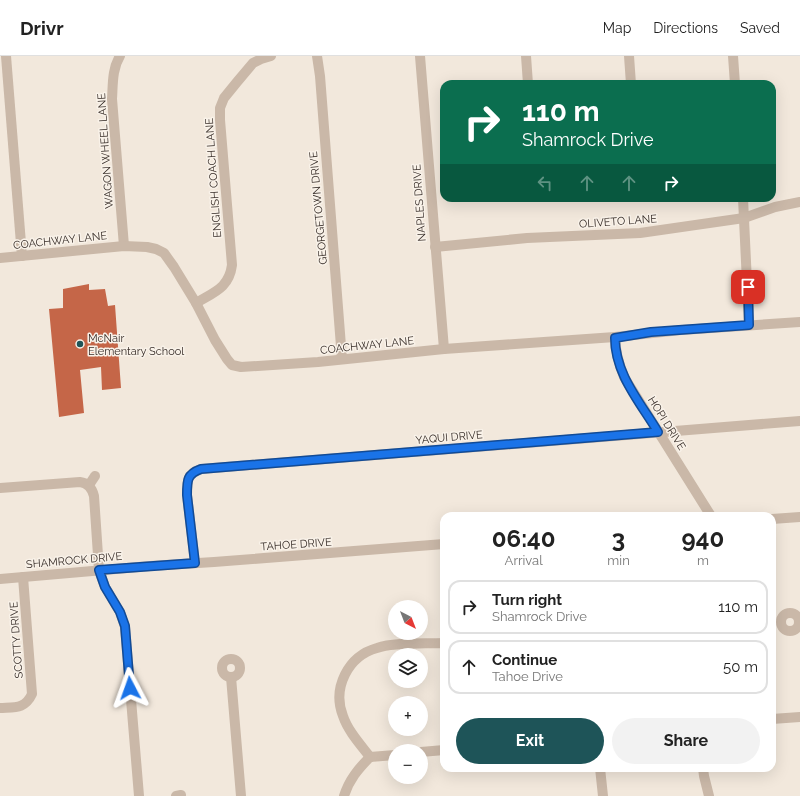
<!DOCTYPE html>
<html lang="en">
<head>
<meta charset="utf-8">
<style>
  :root { --surface:#fff; --page:#f2f2f2; --text:#222; --muted:#767676; --line:#e0e0e0; --accent:#1e5458 }
  body { margin:0; font-family:Raleway,sans-serif; background:var(--page); color:var(--text); height:100vh; display:flex; flex-direction:column; font-size:15px; white-space:nowrap }
  * { box-sizing:border-box; margin:0 }
  p { font-size:13px; color:var(--muted) }
  .icon { flex:none; width:22px; height:22px; fill:none; stroke:currentColor; stroke-width:2; stroke-linecap:round; stroke-linejoin:round }
  .map { position:relative; flex:1; overflow:hidden }
  .details { position:absolute; left:440px; top:456px; width:336px; height:260px; display:flex; flex-direction:column; background:var(--surface); border-radius:12px; box-shadow:0 4px 16px #0002 }
  .details>* { flex:none }
  .hud { position:absolute; left:440px; top:24px; width:336px; height:122px; border-radius:12px; box-shadow:0 4px 16px #0002; background:#0b6e4f; color:#fff; overflow:hidden }
  .needle { width:26px; rotate:138deg }
  .tools { position:absolute; left:388px; top:544px; display:grid; gap:8px }
  .tools a { display:grid; place-items:center; width:40px; height:40px; border-radius:50%; background:var(--surface); box-shadow:0 4px 16px #0002; font-size:20px }
  .pin { position:absolute; display:grid; place-items:center; width:34px; height:34px; color:#fff; margin:-17px; border-radius:8px; box-shadow:0 2px 6px #0006 }
  .me { position:absolute; width:44px; margin:-22px; rotate:356deg; stroke-linejoin:round; filter:drop-shadow(0 0 3px #0008) }
  .turn { display:flex; align-items:center; gap:14px; height:84px; padding:0 16px; font-size:18px }
  .turn .icon { width:52px; height:52px; stroke-width:2.5 }
  .turn b { display:block; font-size:28px; line-height:34px }
  .lanes { display:flex; align-items:center; height:38px; padding:0 16px; background:#0003; justify-content:center; gap:20px; direction:ltr }
  .lanes .off { opacity:.35 }
  .eta { display:flex; justify-content:space-evenly; align-items:center; height:68px; text-align:center }
  .eta b { font-size:24px; font-weight:700; line-height:28px }
  .button { display:flex; gap:8px; margin-top:auto; padding:8px 16px }
  .button a { flex:1; height:46px; border-radius:24px; background:var(--accent); color:#fff; font-size:16px; font-weight:700; line-height:46px; text-align:center }
  .button a+a { background:var(--page); color:var(--text) }
  ul { padding:0; list-style:none }
  li { display:flex; align-items:center; gap:12px; height:54px; margin:0 8px 6px; padding:0 8px; border:2px solid var(--line); border-radius:12px }
  li div { flex:1 }
  li b { display:block; font-size:15px }
  li em { font-style:normal }
  header { display:flex; align-items:center; gap:24px; box-sizing:border-box; height:56px; padding:0 20px; background:var(--surface); border-bottom:1px solid var(--line) }
  header strong { font-size:19px }
  nav { display:flex; gap:22px; margin-inline-start:auto; font-size:14px }
  .map>svg:first-child { display:block }
  .building { fill:#c56648 }
  .lines { fill:none; stroke-linecap:round; stroke-linejoin:round }
  .minor { stroke:#cab8a8; stroke-width:10 }
  .route-casing { stroke:#114b97; stroke-width:10 }
  .route { stroke:#1a73e8; stroke-width:7 }
  .poi-dot { fill:#1e5458; stroke:#f9f2e9; stroke-width:1.5 }
  .labels { text-anchor:middle; stroke-width:3; stroke-linejoin:round; paint-order:stroke }
  .street-label { font-size:11px; fill:#372d28; stroke:#f9f2e9 }
  .poi-label { font-size:11px; fill:#372d28; stroke:#f9f2e9; text-anchor:start }
</style>
</head>
<body>
<header>
<strong>Drivr</strong>
<nav><a>Map</a><a>Directions</a><a>Saved</a></nav>
</header>
<div class="map">
<svg width="800" height="740" viewBox="0 0 800 740">
  <rect width="100%" height="100%" fill="#f2e8dc"/>
  <path class="building" d="M89 228V234L105 233 108 250 115 249 121 332 102 334 101 311 80 314 84 357 59 361 49 253 63 252V233Z"/>
  <g class="lines">
    <g class="minor">
      <path d="M6 0 22 200"/>
      <path d="M120 0C112 13 113 28 112 43L124 190"/>
      <path d="M317 0 320 20 342 303"/>
      <path d="M420 0 444 293"/>
      <path d="M526 0 528 28"/>
      <path d="M629 0 631 28"/>
      <path d="M733 0 735 28"/>
      <path d="M743 142 749 269"/>
      <path d="M435 191 527 182 640 177 744 162 775 151 800 146"/>
      <path d="M0 202 124 190 147 191 156 193 164 197 174 211 196 247 215 284 227 303 232 309 241 311 318 306 444 293 615 281 681 274 800 266"/>
      <path d="M196 247C214 236 229 232 232 209L220 64V52L224 42 237 26 253 7 261 3 271 0"/>
      <path d="M615 281C615 296 619 308 624 321L711 460"/>
      <path d="M89 429 95 420"/>
      <path d="M0 432 80 426C88 427 92 432 94 440L99 514 105 531 120 556 125 571 139 740"/>
      <path d="M772 463 800 461"/>
      <path d="M195 507 187 439C187 424 187 418 201 413L800 365"/>
      <path d="M0 523 150 510 214 506 444 488"/>
      <circle cx="790" cy="566" r="9"/>
      <circle cx="231" cy="612" r="9"/>
      <path d="M231 621 241 740"/>
      <path d="M0 652C15 651 25 653 32 638L23 521"/>
      <path d="M772 663 800 661"/>
      <path d="M421 696 444 694"/>
      <path d="M370 701C360 688 348 675 343 660 332 632 348 600 377 592 395 586 424 588 444 587"/>
      <path d="M370 701 395 699"/>
      <path d="M600 712 603 740"/>
      <path d="M703 712 704 720 709 740"/>
      <path d="M176 740 181 739"/>
      <path d="M344 740C349 724 358 713 370 701"/>
    </g>
  </g>
  <g class="lines">
    <g class="route-casing">
      <path id="route" d="M130 632 125 570 120 556 105 531 99 514 195 507 187 439C187 424 187 418 201 413L658 376C640 346 615 318 615 282L651 276 749 269 748 231"/>
    </g>
    <use href="#route" class="route"/>
  </g>
  <circle class="poi-dot" cx="80" cy="288" r="4"/>
  <g class="labels">
    <g class="street-label">
      <text transform="translate(105 95) rotate(-94)" y="4">WAGON WHEEL LANE</text>
      <text transform="translate(213 122) rotate(-94)" y="4">ENGLISH COACH LANE</text>
      <text transform="translate(419 147) rotate(-94)" y="4">NAPLES DRIVE</text>
      <text transform="translate(318 152) rotate(-95)" y="4">GEORGETOWN DRIVE</text>
      <text transform="translate(618 165) rotate(-4)" y="4">OLIVETO LANE</text>
      <text transform="translate(60 184) rotate(-6)" y="4">COACHWAY LANE</text>
      <text transform="translate(367 289) rotate(-6)" y="4">COACHWAY LANE</text>
      <text transform="translate(667 367) rotate(58)" y="4">HOPI DRIVE</text>
      <text transform="translate(449 381) rotate(-5)" y="4">YAQUI DRIVE</text>
      <text transform="translate(296 488) rotate(-4)" y="4">TAHOE DRIVE</text>
      <text transform="translate(74 504) rotate(-5)" y="4">SHAMROCK DRIVE</text>
      <text transform="translate(16 584) rotate(-94)" y="4">SCOTTY DRIVE</text>
    </g>
    <g class="poi-label">
      <text x="88" y="286">McNair<tspan x="88" dy="13">Elementary School</tspan></text>
    </g>
  </g>
</svg>
<div class="tools">
<a><svg class="needle" viewBox="-14 -14 28 28"><path d="M0-13l5 13h-10z" fill="#e53935"/><path d="M0 13l5-13h-10z" fill="#767676"/></svg></a>
<a><svg class="icon" aria-label="layers" viewBox="0 0 24 24"><path d="M12 4l9 5-9 5-9-5zM3 14l9 5 9-5"/></svg></a>
<a>+</a>
<a>−</a>
</div>
<div class="pin" style="left:748px;top:231px;background:#d93025"><svg class="icon" aria-label="arrive" viewBox="0 0 24 24"><path d="M6 21V4h12l-3 4 3 4H6"/></svg></div>
<svg class="me" style="left:130px;top:632px" viewBox="-20 -20 40 40"><path d="M0-17L14 15 0 8-14 15z" fill="#1a73e8" stroke="#fff" stroke-width="4"/></svg>
<div class="hud">
<div class="turn"><svg class="icon" aria-label="right" viewBox="0 0 24 24"><path d="M7 20v-9h11M14 6l5 5-5 5"/></svg><div><b>110 m</b>Shamrock Drive</div></div>
<div class="lanes"><svg class="icon off" aria-label="left" viewBox="0 0 24 24"><path d="M17 20v-9H6M10 6l-5 5 5 5"/></svg><svg class="icon off" aria-label="ahead" viewBox="0 0 24 24"><path d="M12 20V5M6 11l6-6 6 6"/></svg><svg class="icon off" aria-label="ahead" viewBox="0 0 24 24"><path d="M12 20V5M6 11l6-6 6 6"/></svg><svg class="icon" aria-label="right" viewBox="0 0 24 24"><path d="M7 20v-9h11M14 6l5 5-5 5"/></svg></div>
</div>
<section class="details">
<div class="eta">
<div><b>06:40</b><p>Arrival</p></div>
<div><b>3</b><p>min</p></div>
<div><b>940</b><p>m</p></div>
</div>
<ul>
<li><svg class="icon" aria-label="right" viewBox="0 0 24 24"><path d="M7 20v-9h11M14 6l5 5-5 5"/></svg><div><b>Turn right</b><p>Shamrock Drive</p></div><em>110 m</em></li>
<li><svg class="icon" aria-label="ahead" viewBox="0 0 24 24"><path d="M12 20V5M6 11l6-6 6 6"/></svg><div><b>Continue</b><p>Tahoe Drive</p></div><em>50 m</em></li>
</ul>
<div class="button"><a>Exit</a><a>Share</a></div>
</section>
</div>
</body>
</html>
